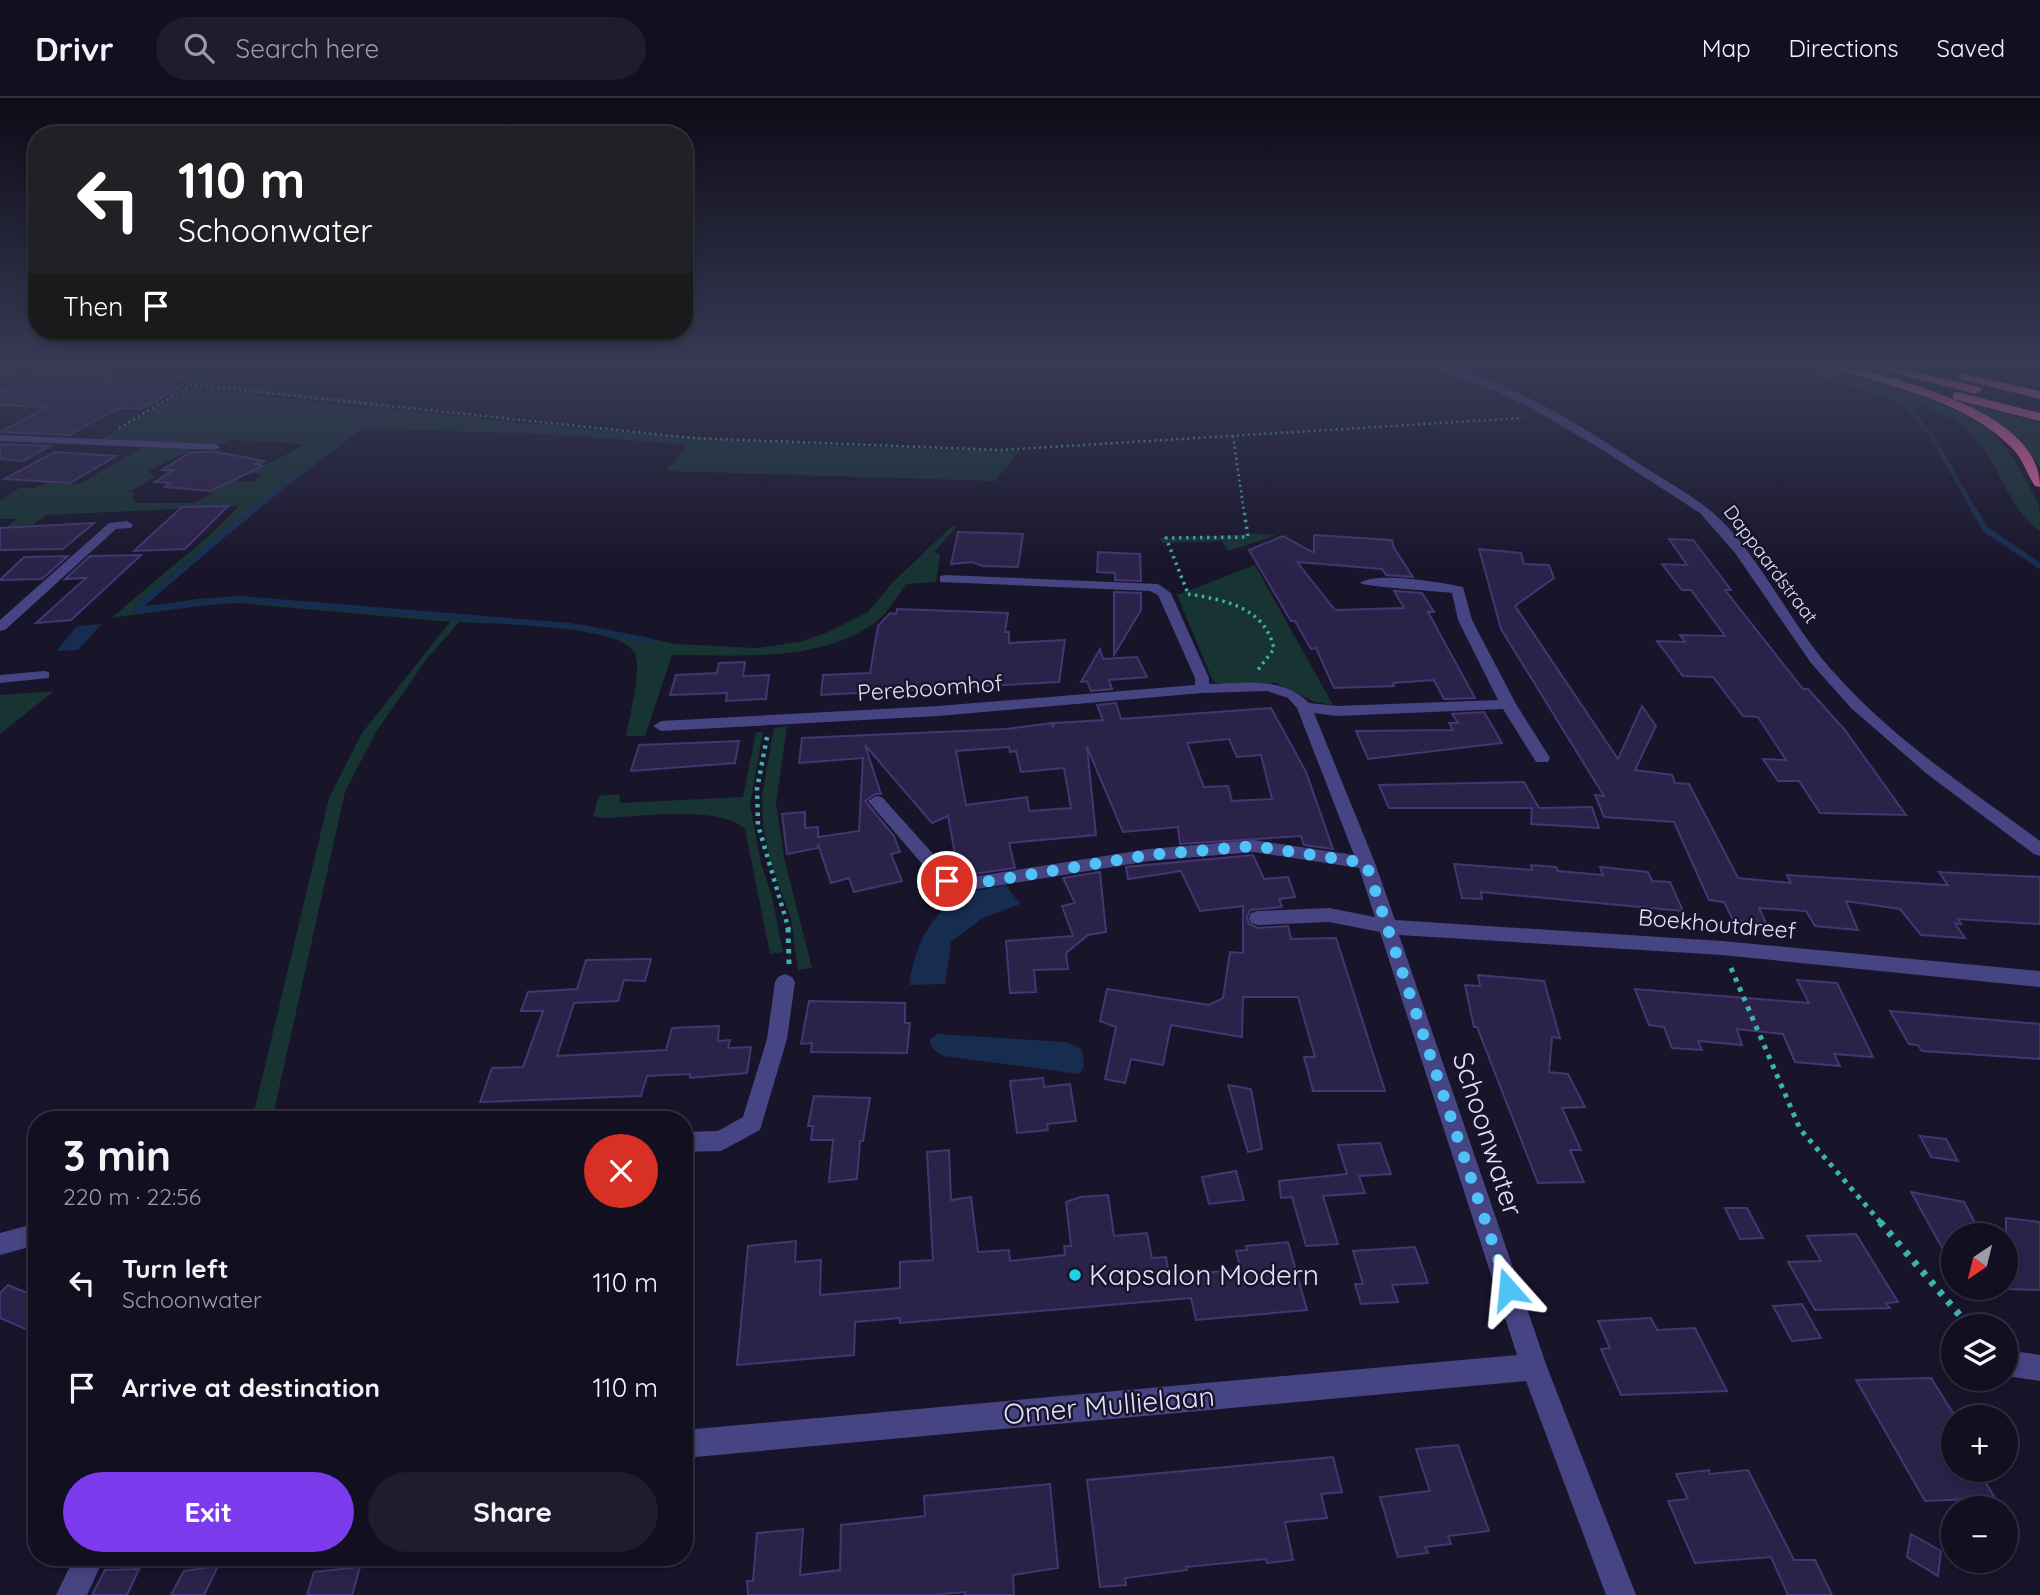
<!DOCTYPE html>
<html lang="en">
<head>
<meta charset="utf-8">
<style>
  :root { --surface:#120f20; --page:#1f1d2d; --text:#f1f3f6; --muted:#9c9ca5; --line:#312f3e; --accent:#7c3aed }
  body { margin:0; font-family:Quicksand,sans-serif; background:var(--page); color:var(--text); height:100vh; display:flex; flex-direction:column; font-size:26px; white-space:nowrap }
  * { box-sizing:border-box; margin:0 }
  p { font-size:23px; color:var(--muted) }
  .icon { flex:none; width:38px; height:38px; fill:none; stroke:currentColor; stroke-width:2; stroke-linecap:round; stroke-linejoin:round }
  .map { position:relative; flex:1; overflow:hidden }
  .side { position:absolute; left:28px; top:1013px; width:665px; height:455px; display:flex; flex-direction:column; background:var(--surface); border-radius:28px; box-shadow:0 4px 10px #0003,0 0 0 2px var(--line) }
  .side>* { flex:none }
  .top-card { position:absolute; left:28px; top:28px; width:665px; height:214px; border-radius:28px; box-shadow:0 4px 10px #0003,0 0 0 2px var(--line); background:#202124; color:#fff; overflow:hidden }
  .needle { width:46px; rotate:215deg }
  .tools { position:absolute; left:1941px; top:1125px; display:grid; gap:14px }
  .tools a { display:grid; place-items:center; width:77px; height:77px; border-radius:50%; background:var(--surface); box-shadow:0 4px 10px #0003,0 0 0 2px var(--line); font-size:35px }
  .pin { position:absolute; display:grid; place-items:center; width:60px; height:60px; color:#fff; margin:-30px; border:4px solid #fff; border-radius:50%; box-shadow:0 2px 7px #0007 }
  .me { position:absolute; width:77px; margin:-38px; rotate:342deg; stroke-linejoin:round; filter:drop-shadow(0 0 5px #0008) }
  .turn { display:flex; align-items:center; gap:24px; height:147px; padding:0 35px; font-size:32px }
  .turn .icon { width:91px; height:91px; stroke-width:2.5 }
  .turn b { display:block; font-size:49px; line-height:60px }
  .then { display:flex; align-items:center; height:66px; padding:0 35px; background:#0003; gap:14px; font-size:26px }
  .round { display:grid; place-items:center; flex:none; width:74px; height:74px; border-radius:37px; background:var(--page) }
  .headline { display:flex; align-items:center; justify-content:space-between; height:119px; padding:0 35px }
  h1 { font-size:42px; font-weight:700; line-height:52px }
  .primary-button { display:flex; gap:14px; margin-top:auto; padding:14px 35px }
  .primary-button a { flex:1; height:80px; border-radius:42px; background:var(--accent); color:#fff; font-size:28px; font-weight:700; line-height:80px; text-align:center }
  .primary-button a+a { background:var(--page); color:var(--text) }
  ul { padding:0; list-style:none }
  li { display:flex; align-items:center; gap:21px; height:105px; padding:0 35px }
  li div { flex:1 }
  li b { display:block; font-size:26px }
  li em { font-style:normal }
  header { display:flex; align-items:center; gap:42px; box-sizing:border-box; height:98px; padding:0 35px; background:var(--surface); border-bottom:2px solid var(--line) }
  header strong { font-size:33px }
  nav { display:flex; gap:38px; margin-inline-start:auto; font-size:24px }
  .search { width:490px; height:63px; background:var(--page); display:flex; align-items:center; gap:18px; box-sizing:border-box; padding:0 24px; border-radius:38px; color:var(--muted); font-size:26px }
  .map>svg:first-child { display:block }
  .green { fill:#173332 }
  .water { fill:#172d4f }
  .lines { fill:none; stroke-linecap:round; stroke-linejoin:round }
  .stream-far1 { stroke:#172d4f; stroke-width:4.5 }
  .stream { stroke:#172d4f; stroke-width:6 }
  .building { fill:#2a2249; stroke:#433672; stroke-width:2; fill-rule:evenodd }
  .path-far4 { stroke:#3eb2ac; stroke-width:2.5; stroke-dasharray:2 3.5; stroke-linecap:butt }
  .path-far3 { stroke:#3eb2ac; stroke-width:3.5; stroke-dasharray:2.5 4.5; stroke-linecap:butt }
  .path-far2 { stroke:#3eb2ac; stroke-width:4.5; stroke-dasharray:3.5 5; stroke-linecap:butt }
  .path-far1 { stroke:#3eb2ac; stroke-width:5; stroke-dasharray:4.5 6; stroke-linecap:butt }
  .path { stroke:#3eb2ac; stroke-width:7; stroke-dasharray:5 8; stroke-linecap:butt }
  .minor { fill:#474484; fill-rule:evenodd }
  .highway { fill:#f067a7; fill-rule:evenodd }
  .route { stroke:#4fc3f7; stroke-width:12; stroke-dasharray:0 21.6 }
  .poi-dot { fill:#1fd2e8; stroke:#18142a; stroke-width:2.5 }
  .labels { text-anchor:middle; stroke-width:5; stroke-linejoin:round; paint-order:stroke }
  .far-street-label { font-size:19px; fill:#e3e0fc; stroke:#18142a }
  .street-label { font-size:23px; fill:#e3e0fc; stroke:#18142a }
  .near-street-label { font-size:28px; fill:#e3e0fc; stroke:#18142a }
  .near-poi-label { font-size:28px; fill:#e3e0fc; stroke:#18142a; text-anchor:start }
</style>
</head>
<body>
<header>
<strong>Drivr</strong>
<div class="search"><svg class="icon" aria-label="search" viewBox="0 0 24 24"><circle cx="10" cy="10" r="6"/><path d="M15 15l6 6"/></svg>Search here</div>
<nav><a>Map</a><a>Directions</a><a>Saved</a></nav>
</header>
<div class="map">
<svg width="2040" height="1497" viewBox="0 0 2040 1497">
  <rect width="100%" height="100%" fill="#18142a"/>
  <g class="green">
    <path d="M1779 266C1830 266 1954 302 1993 335 2008 349 2030 388 2039 408 2040 415 2040 426 2040 434 2006 406 2004 377 1980 346 1961 320 1926 307 1896 299L1924 311 1911 312 1885 295Z"/>
    <path d="M193 289 368 311 375 306 391 308 388 311C601 335 806 350 1020 353L995 383 666 373 687 347 567 337 363 330 282 392 141 509 198 501 240 498 583 527 676 546 756 550 799 544 826 535 868 514 892 485 952 428 956 429 934 454 940 456 936 484 906 486C897 498 888 515 876 524 820 565 738 557 672 557L645 638H626C629 619 644 567 633 553 614 526 494 526 459 524L426 562 376 634 345 694 272 1022H252L329 700 362 635 450 524 238 505 204 507 111 520 211 436 239 408 46 417 0 453V434L17 421H0V403L19 390H35L45 385 79 386 143 349 194 350 148 373 155 379 130 394 135 395 132 399 137 405H195L231 383H254L261 377 250 375 306 346 231 342 223 346 100 342Z"/>
    <path d="M1938 298 2040 324V370C2018 331 1977 317 1938 298Z"/>
    <path d="M1258 436 1277 437 1228 453 1222 443 1162 445 1160 440Z"/>
    <path d="M1255 467 1333 607 1315 604 1276 585 1221 587 1213 583 1177 497Z"/>
    <path d="M54 593 0 636V597Z"/>
    <path d="M787 628 776 705 784 759 812 870 798 872 791 821 770 762 763 730 762 698 773 634 774 630Z"/>
    <path d="M756 634H763L750 707 761 765 772 799 783 854 770 856 745 731C718 707 641 719 606 720L593 718 599 698 619 696 620 705 743 699Z"/>
  </g>
  <g class="water">
    <path d="M102 526 78 552 56 553 77 528Z"/>
    <path d="M1006 787 1020 806 981 821 951 844 945 886 909 887C915 848 930 813 968 795 979 791 994 790 1006 787Z"/>
    <path d="M937 936 1066 944 1082 951 1084 969 1079 976 944 958C935 954 930 951 930 941Z"/>
  </g>
  <g class="lines">
    <g class="stream-far1">
      <path d="M144 266 158 274 210 286 387 308"/>
      <path d="M1787 266 1901 302 1932 338 1975 414"/>
      <path d="M250 414 382 312"/>
    </g>
    <g class="stream">
      <path d="M252 412 135 512 239 501 570 528 650 543"/>
      <path d="M1974 412 1985 431 2040 468"/>
    </g>
  </g>
  <g class="building">
    <path d="M45 271 110 274 101 279 169 283 160 287 181 289 140 311 119 310 69 337 0 334 47 309 0 307V294Z"/>
    <path d="M0 346 50 348 23 363 0 361Z"/>
    <path d="M55 354 116 358 70 385 4 381Z"/>
    <path d="M191 354H216L265 363 256 366 263 368 211 393 165 389 170 385 155 384 173 372H162Z"/>
    <path d="M228 408 185 451 134 453 182 409Z"/>
    <path d="M94 425 63 451 0 452V430Z"/>
    <path d="M958 434 1023 436 1018 469 983 468 972 464 951 466Z"/>
    <path d="M1314 437 1392 442 1394 450 1413 479 1386 477 1382 471 1297 464 1335 512 1404 510 1394 493 1422 495 1434 514H1428L1475 600 1444 601 1434 582 1393 585 1394 588 1334 590 1316 550 1311 551 1295 523H1291L1249 452 1283 438 1314 455Z"/>
    <path d="M1669 441 1693 442 1731 492H1725L1803 591H1808L1844 631 1906 717 1820 715 1799 683H1778L1763 661 1786 662 1758 619 1743 618 1713 579 1683 578 1657 543 1685 544 1680 537 1725 538 1691 492H1682L1662 466 1687 467Z"/>
    <path d="M1479 451 1521 455 1524 466 1549 467 1554 480 1515 508 1618 661 1642 608 1656 628 1635 672 1672 677 1675 685 1689 686 1738 780 1791 785 1787 777 1948 787 1939 774 2040 779V826L1958 821 1961 826 1955 825 1965 840 1921 837 1900 811 1846 803 1858 832 1815 828 1806 813 1759 810 1766 825 1733 822 1724 804 1709 802 1674 724 1604 719 1595 697 1604 698 1501 531Z"/>
    <path d="M1098 454 1140 456 1141 483 1115 482V475L1097 474Z"/>
    <path d="M141 457 71 522 36 525 86 480 65 481 90 458Z"/>
    <path d="M68 458 42 481 0 482 24 459Z"/>
    <path d="M1114 494 1141 495V512L1114 557Z"/>
    <path d="M897 511 1008 515 1005 534H1009V545L1065 542 1059 584 821 597 823 577 870 575 878 528 890 515 896 516Z"/>
    <path d="M1100 551 1103 561 1137 559 1147 579 1109 582 1112 591 1091 593 1087 583 1081 584Z"/>
    <path d="M745 564 743 578 769 577 766 601 726 603 727 595 670 597 676 577 717 575 719 565Z"/>
    <path d="M1116 605 1121 621 1271 610 1306 674 1333 751 1304 747 1301 738 1180 746 1178 729 1123 734 1087 649 1096 737 1009 745 1015 770 959 778 948 718 932 725 865 647 881 696H875L865 703 894 738 900 754 891 756 902 783 854 794 849 780 831 785 818 746V750L787 756 782 716 805 714V730L818 729V739L859 733 863 660 799 665 802 640 1006 631 1053 625 1052 630 1055 625 1103 622 1097 607ZM1229 641 1237 659 1261 657 1272 701 1232 703 1228 688 1204 689 1187 645ZM1009 649 1010 654 1016 653 1021 674 1064 670 1071 710 1029 713 1027 699 966 707 956 653Z"/>
    <path d="M1484 614 1502 645 1368 661 1356 633 1453 632 1449 625H1458L1452 616Z"/>
    <path d="M739 643 735 665 631 673 639 647Z"/>
    <path d="M1524 684 1539 710 1592 709 1599 730 1531 726 1532 710H1389L1379 687Z"/>
    <path d="M1253 757 1264 781 1288 779 1295 799 1279 801 1282 809 1250 812 1247 819 1249 826 1258 830 1288 828 1291 841 1336 840 1385 993H1313L1304 959H1315L1298 899H1243L1242 939 1171 927 1163 967 1131 961 1125 985 1105 981 1116 929 1100 923 1107 891 1209 907 1223 900 1230 854 1243 855V808L1200 813 1181 773 1128 781 1126 769Z"/>
    <path d="M1454 766 1532 772 1531 767 1556 769 1558 773 1603 777 1600 769 1648 774 1652 783 1670 784 1683 813 1481 794 1482 801 1462 800Z"/>
    <path d="M1100 774 1106 834 1088 837 1066 855 1068 871 1034 872 1036 894 1010 895 1006 843 1073 838 1062 808 1075 805 1063 780Z"/>
    <path d="M651 861 645 883 624 882 618 903 574 905 557 958 666 952 672 930 719 928 718 943 730 942 728 950 751 949 747 975 690 980V976L647 978 641 998 480 1004 492 970 523 969 543 913H521L528 894 577 891 586 862Z"/>
    <path d="M1478 877 1544 883 1560 940 1552 939 1549 974 1568 976 1585 1009 1562 1010 1581 1052H1570L1584 1084 1538 1085 1477 929H1474L1465 887 1480 888Z"/>
    <path d="M1797 882 1837 885 1873 959 1834 956 1840 968 1795 964 1783 936 1737 931 1742 947 1698 943 1702 952 1672 950 1664 929 1649 927 1635 891 1809 905Z"/>
    <path d="M809 903 905 905V925H910L907 955 811 954 812 945 801 946Z"/>
    <path d="M1890 913 2040 926V961L1922 953 1918 947 1909 946Z"/>
    <path d="M1043 980 1044 989 1070 986 1076 1023 1047 1026 1048 1032 1017 1035 1010 983Z"/>
    <path d="M1228 987 1251 991 1262 1051 1248 1054Z"/>
    <path d="M814 998 870 1000 863 1043H860L857 1081 829 1084 833 1042H811L813 1028H808Z"/>
    <path d="M1920 1038 1946 1041 1958 1063 1931 1059Z"/>
    <path d="M1380 1045 1391 1076 1359 1078 1365 1095 1323 1098 1338 1146 1306 1148 1292 1099 1281 1100 1279 1083 1347 1076 1338 1047Z"/>
    <path d="M949 1052 951 1102 971 1099 978 1154 1009 1152 1010 1163 1065 1157 1064 1148H1071L1066 1104 1081 1099 1108 1097 1114 1138 1147 1135 1152 1160 1166 1159 1169 1177 1241 1172 1236 1153 1247 1152 1246 1148 1288 1144 1307 1212 1196 1222 1191 1200 900 1225V1220L855 1224 854 1257 737 1267 748 1148 796 1143 795 1164 821 1162 820 1197 900 1190V1164L933 1162 927 1054Z"/>
    <path d="M1236 1073 1244 1102 1209 1106 1202 1079Z"/>
    <path d="M1911 1094 1964 1104 1982 1138H1953V1169Z"/>
    <path d="M1725 1110H1747L1763 1140 1740 1141Z"/>
    <path d="M2006 1120 2040 1124V1192L2006 1191Z"/>
    <path d="M1856 1136 1898 1204 1886 1205 1890 1210 1815 1212 1788 1164 1821 1163 1807 1138Z"/>
    <path d="M1415 1149 1428 1185 1392 1187 1398 1204 1361 1206 1355 1186H1363L1353 1153Z"/>
    <path d="M8 1187 37 1199V1236L0 1220V1195Z"/>
    <path d="M1802 1206 1821 1240 1792 1243 1773 1208Z"/>
    <path d="M1651 1220 1657 1232 1695 1230 1727 1293 1621 1297 1601 1251 1610 1250 1598 1223Z"/>
    <path d="M1931 1280 1953 1315V1372H1978L1995 1400 1925 1403 1856 1282Z"/>
    <path d="M1458 1347 1489 1433 1448 1438 1451 1446 1425 1449 1428 1455 1398 1459 1380 1399 1430 1393 1416 1351Z"/>
    <path d="M1333 1359 1342 1394 1321 1396 1327 1420 1285 1424 1293 1462 1267 1465 1266 1461 1186 1469 1187 1472 1125 1480 1126 1487 1100 1489 1087 1382Z"/>
    <path d="M1709 1372 1710 1376 1748 1372 1794 1462H1815L1832 1497H1788L1771 1459 1695 1465 1668 1403 1688 1401 1676 1376Z"/>
    <path d="M1050 1386 1058 1470 1013 1477 1014 1497H965V1494L932 1497H748L747 1483H753L757 1435 803 1431 800 1477 840 1472 841 1427 925 1418 924 1398Z"/>
    <path d="M1911 1436 1941 1453 1938 1478 1907 1459Z"/>
    <path d="M218 1468 204 1497H171L184 1473Z"/>
    <path d="M360 1469 352 1497H307L314 1474Z"/>
    <path d="M139 1471 127 1497H92L105 1472Z"/>
  </g>
  <g class="lines">
    <g class="path-far4">
      <path d="M119 330 192 287 692 340 1001 352 1523 320"/>
      <path d="M1233 338 1244 414"/>
    </g>
    <g class="path-far3">
      <path d="M1187 493 1166 440 1248 439 1244 412"/>
      <path d="M1188 496C1225 502 1265 509 1274 551L1257 573"/>
    </g>
    <path class="path-far2" d="M767 639 757 691 758 727 789 832"/>
    <g class="path-far1">
      <path d="M788 830 789 866"/>
      <path d="M1731 870 1800 1031 1882 1126"/>
    </g>
    <path class="path" d="M1880 1124 1969 1228"/>
    <g class="minor">
      <path d="M16 266H28L0 281V274Z"/>
      <path d="M1421 266C1489 266 1592 335 1649 372 1676 389 1704 404 1726 427 1769 474 1795 534 1839 580 1897 644 1971 692 2040 743V758L2034 756 1927 676 1851 610 1811 565 1735 455 1700 415 1601 351 1531 310 1495 293Z"/>
      <path d="M0 337 215 346 220 349 215 352 0 343Z"/>
      <path d="M127 423 133 427 131 430 116 431 5 532 0 533V522L109 425Z"/>
      <path d="M945 477 1158 486 1171 495 1209 580V586C1244 585 1283 578 1309 605L1337 608 1498 602 1458 522 1452 495C1438 493 1365 489 1360 485 1375 473 1443 485 1463 489L1472 522 1516 606 1550 660 1548 664H1536L1503 611 1337 618 1314 615 1375 765 1395 822 1722 843 2040 873V889L1722 857 1399 837 1547 1269 1636 1497H1606L1526 1283 684 1360V1332L1517 1257 1380 834 1329 824 1258 827 1251 825 1249 820 1251 815 1258 813 1329 810 1375 819 1359 770 1254 754 1149 763 959 794 941 788 868 703 876 698 882 699 953 778 960 781 1149 751 1254 742 1354 757 1297 610 1288 600 1267 593 1202 595 938 618 661 633 653 628 661 623 938 608 1195 587V580L1158 497 1150 493 940 484V478Z"/>
      <path d="M44 573 49 574V580L0 585V577Z"/>
      <path d="M785 876 792 879 795 884 787 941 760 1032 721 1053 684 1054V1034L718 1033 743 1019 767 941 775 884 778 879Z"/>
      <path d="M37 1125V1147L0 1157V1135Z"/>
      <path d="M2006 1252 2040 1257V1283L2006 1278Z"/>
      <path d="M74 1460H104L87 1497H56Z"/>
    </g>
    <g class="highway">
      <path d="M1832 266H1844C1901 284 2040 313 2040 389L2035 388C2027 376 2023 362 2013 351 1967 303 1894 290 1833 270Z"/>
      <path d="M1882 266 1980 289 1982 292 1976 296 1872 269Z"/>
      <path d="M1964 276 2040 293V301L1960 281 1958 279Z"/>
      <path d="M1957 294 2040 315V323L1953 301V295Z"/>
    </g>
  </g>
  <linearGradient id="sky" x2="0" y2="1"><stop stop-color="#0d0b17"/><stop offset="0.56" stop-color="#373a55"/><stop offset="1" stop-color="#373a55" stop-opacity="0"/></linearGradient>
  <rect width="2040" height="476" fill="url(#sky)"/>
  <g class="lines">
    <path class="route" d="M947 783 959 788 1149 757 1254 748 1366 765 1508 1191"/>
  </g>
  <circle class="poi-dot" cx="1075" cy="1177" r="7"/>
  <g class="labels">
    <g class="far-street-label">
      <text transform="translate(1771 466) rotate(53)" y="7">Dappaardstraat</text>
    </g>
    <g class="street-label">
      <text transform="translate(930 590) rotate(-4)" y="8">Pereboomhof</text>
      <text transform="translate(1717 826) rotate(5)" y="8">Boekhoutdreef</text>
    </g>
    <g class="near-street-label">
      <text transform="translate(1488 1036) rotate(72)" y="10">Schoonwater</text>
      <text transform="translate(1109 1307) rotate(-5)" y="10">Omer Mullielaan</text>
    </g>
    <g class="near-poi-label">
      <text x="1089" y="1187">Kapsalon Modern</text>
    </g>
  </g>
</svg>
<div class="tools">
<a><svg class="needle" viewBox="-14 -14 28 28"><path d="M0-13l5 13h-10z" fill="#e53935"/><path d="M0 13l5-13h-10z" fill="#9c9ca5"/></svg></a>
<a><svg class="icon" aria-label="layers" viewBox="0 0 24 24"><path d="M12 4l9 5-9 5-9-5zM3 14l9 5 9-5"/></svg></a>
<a>+</a>
<a>−</a>
</div>
<div class="pin" style="left:947px;top:783px;background:#d93025"><svg class="icon" aria-label="arrive" viewBox="0 0 24 24"><path d="M6 21V4h12l-3 4 3 4H6"/></svg></div>
<svg class="me" style="left:1508px;top:1191px" viewBox="-20 -20 40 40"><path d="M0-17L14 15 0 8-14 15z" fill="#4fc3f7" stroke="#fff" stroke-width="4"/></svg>
<div class="top-card">
<div class="turn"><svg class="icon" aria-label="left" viewBox="0 0 24 24"><path d="M17 20v-9H6M10 6l-5 5 5 5"/></svg><div><b>110 m</b>Schoonwater</div></div>
<div class="then">Then<svg class="icon" aria-label="arrive" viewBox="0 0 24 24"><path d="M6 21V4h12l-3 4 3 4H6"/></svg></div>
</div>
<section class="side">
<div class="headline"><div><h1>3 min</h1><p>220 m · 22:56</p></div><a class="round" style="background:#d93025;color:#fff"><svg class="icon" aria-label="close" viewBox="0 0 24 24"><path d="M6 6l12 12M18 6L6 18"/></svg></a></div>
<ul>
<li><svg class="icon" aria-label="left" viewBox="0 0 24 24"><path d="M17 20v-9H6M10 6l-5 5 5 5"/></svg><div><b>Turn left</b><p>Schoonwater</p></div><em>110 m</em></li>
<li><svg class="icon" aria-label="arrive" viewBox="0 0 24 24"><path d="M6 21V4h12l-3 4 3 4H6"/></svg><div><b>Arrive at destination</b></div><em>110 m</em></li>
</ul>
<div class="primary-button"><a>Exit</a><a>Share</a></div>
</section>
</div>
</body>
</html>
